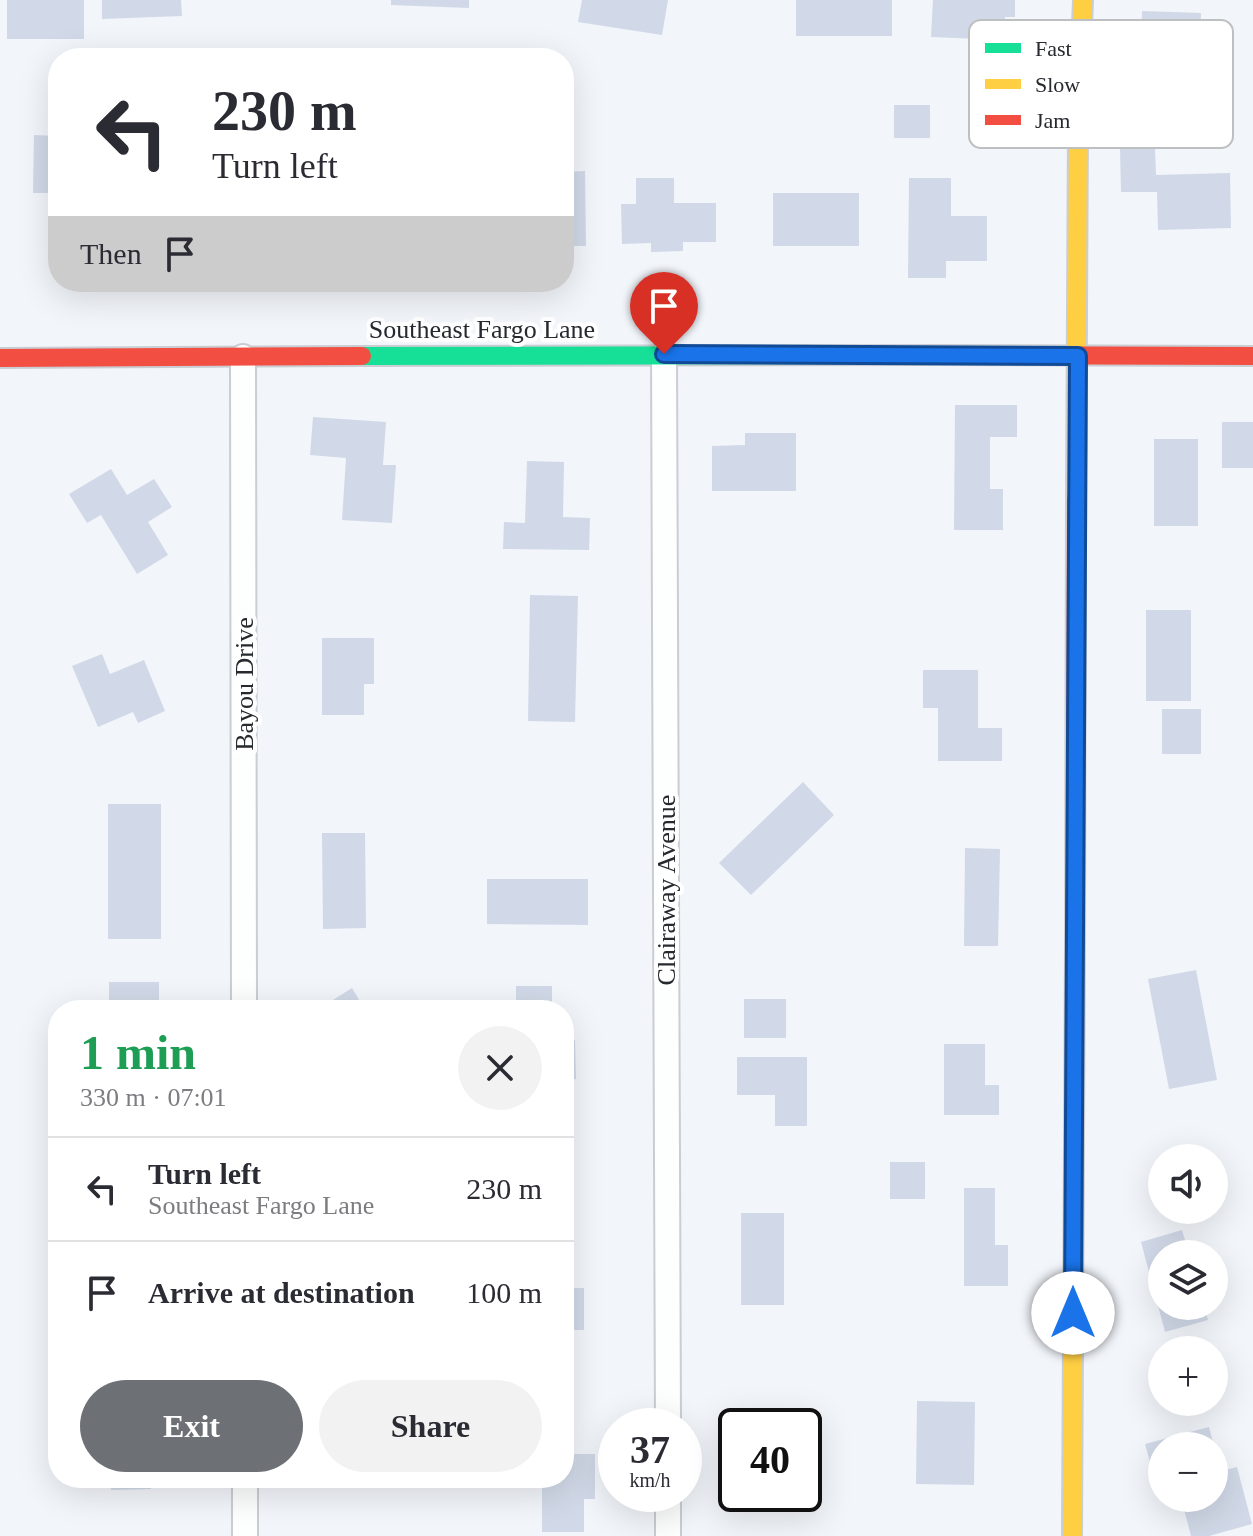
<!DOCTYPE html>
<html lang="en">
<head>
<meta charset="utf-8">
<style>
  :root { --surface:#fff; --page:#f2f2f3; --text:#2b2b33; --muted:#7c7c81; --line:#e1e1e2; --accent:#6d7075 }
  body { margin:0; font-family:Georgia,serif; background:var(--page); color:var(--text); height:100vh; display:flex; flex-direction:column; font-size:30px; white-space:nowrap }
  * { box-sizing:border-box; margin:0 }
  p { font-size:26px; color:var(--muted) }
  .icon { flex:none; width:44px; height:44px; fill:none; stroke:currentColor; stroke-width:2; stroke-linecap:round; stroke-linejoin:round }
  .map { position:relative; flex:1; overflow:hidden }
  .details { position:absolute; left:48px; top:1000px; width:526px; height:488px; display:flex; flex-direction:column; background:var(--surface); border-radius:32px; box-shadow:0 8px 32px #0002 }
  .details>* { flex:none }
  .top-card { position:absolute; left:48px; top:48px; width:526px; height:244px; border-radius:32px; box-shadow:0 8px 32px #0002; background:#fff; color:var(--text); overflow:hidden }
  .buttons { position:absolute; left:1148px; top:1144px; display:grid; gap:16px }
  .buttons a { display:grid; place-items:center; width:80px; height:80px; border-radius:50%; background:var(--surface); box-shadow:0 8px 32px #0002; font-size:40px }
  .speed { position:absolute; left:598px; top:1408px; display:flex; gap:16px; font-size:40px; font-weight:700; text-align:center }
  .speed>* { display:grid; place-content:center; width:104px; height:104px; border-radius:50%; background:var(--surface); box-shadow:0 8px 32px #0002; line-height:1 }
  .speed small { font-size:20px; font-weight:400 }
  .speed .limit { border:4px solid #111; border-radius:12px; background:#fff; color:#111 }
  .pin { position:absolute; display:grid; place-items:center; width:68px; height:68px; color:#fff; margin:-82px -34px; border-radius:50% 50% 50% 0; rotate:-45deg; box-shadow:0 0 8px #0007 }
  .pin .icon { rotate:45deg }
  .me { position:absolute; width:88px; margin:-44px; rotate:0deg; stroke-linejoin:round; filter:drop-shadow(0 0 6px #0008) }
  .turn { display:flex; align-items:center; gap:28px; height:168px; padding:0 32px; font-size:36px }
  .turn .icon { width:104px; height:104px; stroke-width:2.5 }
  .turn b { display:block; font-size:56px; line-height:68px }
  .then { display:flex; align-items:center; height:76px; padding:0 32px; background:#0003; gap:16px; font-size:30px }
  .round { display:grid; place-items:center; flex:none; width:84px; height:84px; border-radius:42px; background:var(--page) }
  .overview { display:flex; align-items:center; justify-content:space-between; height:136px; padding:0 32px }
  h1 { font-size:48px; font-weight:600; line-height:60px; color:#1e9e55 }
  .primary-button { display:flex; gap:16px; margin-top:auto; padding:16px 32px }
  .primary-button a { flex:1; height:92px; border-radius:48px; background:var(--accent); color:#fff; font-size:32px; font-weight:600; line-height:92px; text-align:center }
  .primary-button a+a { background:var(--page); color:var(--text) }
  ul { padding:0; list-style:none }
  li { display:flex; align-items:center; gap:24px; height:104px; padding:0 32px; border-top:2px solid var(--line) }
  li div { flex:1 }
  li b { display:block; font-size:30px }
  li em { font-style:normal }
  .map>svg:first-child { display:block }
  .building { fill:#d1d9e8 }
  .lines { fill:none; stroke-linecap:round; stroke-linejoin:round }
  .street-casing { stroke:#cacdd2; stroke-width:28 }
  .fast-casing { stroke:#cacdd2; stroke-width:22 }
  .slow-casing { stroke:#cacdd2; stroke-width:22 }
  .jam-casing { stroke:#cacdd2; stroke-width:22 }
  .street { stroke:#fdfefe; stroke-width:24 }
  .fast { stroke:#16e098; stroke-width:18 }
  .slow { stroke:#ffcf43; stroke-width:18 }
  .jam { stroke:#f24e42; stroke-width:18 }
  .route-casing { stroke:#114b97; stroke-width:20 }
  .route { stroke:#1a73e8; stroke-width:14 }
  .labels { text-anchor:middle; stroke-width:8; stroke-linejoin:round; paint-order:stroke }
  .street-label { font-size:26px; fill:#26292e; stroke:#fff }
  .key { fill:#fff; stroke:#bebfc0; stroke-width:2 }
  .key-label { font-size:22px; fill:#26292e }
</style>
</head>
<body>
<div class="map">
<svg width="1253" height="1536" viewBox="0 0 1253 1536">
  <rect width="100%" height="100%" fill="#f2f5fa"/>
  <g class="building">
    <rect x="7" y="0" width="77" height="39"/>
    <path d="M102 0H181L182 16 102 19Z"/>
    <path d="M391 0H469V8L391 5Z"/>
    <path d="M582 0H668L662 35 578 22Z"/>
    <rect x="796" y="0" width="96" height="36"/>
    <path d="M933 0H1015V17H1005L1004 40 931 37Z"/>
    <path d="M1142 11 1201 13 1199 77 1141 76Z"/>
    <rect x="894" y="105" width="36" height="33"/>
    <path d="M34 135 58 136V193H33Z"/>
    <path d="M1155 148 1156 175 1230 173 1231 228 1158 230 1157 192H1121L1120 149Z"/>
    <path d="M585 171 586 246H564V172Z"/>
    <path d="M636 178H674V203H716V242H683V251L651 252V243L622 244 621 204H636Z"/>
    <path d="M909 178H951V216H987V261H946V278H908Z"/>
    <rect x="773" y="193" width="86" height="53"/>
    <rect x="476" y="282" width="38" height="6"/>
    <path d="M955 405H1017V437H990V489H1003V530H954Z"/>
    <path d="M313 417 386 422 383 465H396L392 523 342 520 346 458 310 455Z"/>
    <rect x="1222" y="422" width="31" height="46"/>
    <path d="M745 433H796V491H712V446L745 445Z"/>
    <rect x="1154" y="439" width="44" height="87"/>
    <path d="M527 461 564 462 563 517 590 518 589 550 503 549 504 522 525 523Z"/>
    <path d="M111 469 127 495 154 479 172 507 148 522 168 555 137 574 101 515 87 523 69 494Z"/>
    <path d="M530 595 578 596 575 722 528 721Z"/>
    <rect x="1146" y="610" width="45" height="91"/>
    <path d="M322 638H374V684H364V715H322Z"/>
    <path d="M102 654 110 674 144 660 165 711 138 723 133 712 98 727 72 666Z"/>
    <path d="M923 670H978V728H1002V761H938V708H923Z"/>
    <rect x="1162" y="709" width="39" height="45"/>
    <path d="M803 782 834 815 751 895 719 863Z"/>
    <rect x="108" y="804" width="53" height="135"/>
    <path d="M322 833H365L366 928 323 929Z"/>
    <path d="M965 848 1000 849 998 946H964Z"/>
    <path d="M487 879H588V925L487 924Z"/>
    <path d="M1196 970 1217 1080 1169 1089 1148 979Z"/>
    <rect x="109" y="982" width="50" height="28"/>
    <rect x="516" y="986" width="36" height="24"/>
    <path d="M352 988 365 1010H317Z"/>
    <rect x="744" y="999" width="42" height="39"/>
    <path d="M564 1040H575L576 1079 564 1080Z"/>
    <path d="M944 1044H985V1085H999V1115H944Z"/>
    <path d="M737 1057H807V1126H775V1095H737Z"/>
    <rect x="890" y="1162" width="35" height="37"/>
    <path d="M964 1188H995V1245H1008V1286H964Z"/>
    <rect x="741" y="1213" width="43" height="92"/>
    <path d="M1182 1230 1189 1254H1162V1306H1204L1208 1320 1165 1332 1141 1242Z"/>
    <rect x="564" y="1288" width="20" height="42"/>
    <path d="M917 1401 975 1402 974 1485 916 1484Z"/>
    <rect x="735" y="1420" width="47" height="6"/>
    <path d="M1209 1427 1214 1446H1162V1478L1155 1480 1145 1444Z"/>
    <path d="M1214 1450 1221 1471 1237 1467 1252 1524 1209 1536H1191L1181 1498H1214Z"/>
    <path d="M564 1454H595V1499H584V1532H542V1478H564Z"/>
    <path d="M111 1478H151V1489L111 1490Z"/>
    <rect x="735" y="1494" width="47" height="17"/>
  </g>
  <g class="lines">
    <g class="street-casing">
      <g id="street">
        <path d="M664 354 668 1426"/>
        <path d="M243 357 244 1010"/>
        <path d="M245 1478V1536"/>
        <path d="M668 1494V1536"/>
      </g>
    </g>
    <g class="fast-casing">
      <path id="fast" d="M362 356 934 355"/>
    </g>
    <g class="slow-casing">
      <g id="slow">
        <path d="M1076 499 1078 125 1083 0"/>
        <path d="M1072 1536 1075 944"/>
      </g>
    </g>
    <g class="jam-casing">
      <g id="jam">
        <path d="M934 355 1253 356"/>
        <path d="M0 358 362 356"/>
        <path d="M1075 944 1076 499"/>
      </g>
    </g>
    <use href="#street" class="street"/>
    <use href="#fast" class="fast"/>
    <use href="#slow" class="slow"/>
    <use href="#jam" class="jam"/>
  </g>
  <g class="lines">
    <g class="route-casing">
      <path id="route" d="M664 354 1078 356 1073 1313"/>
    </g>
    <use href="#route" class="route"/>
  </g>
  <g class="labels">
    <g class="street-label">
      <text x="482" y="338">Southeast Fargo Lane</text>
      <text transform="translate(244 684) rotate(-90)" y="9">Bayou Drive</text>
      <text transform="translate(666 890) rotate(-90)" y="9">Clairaway Avenue</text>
    </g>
  </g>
  <rect x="969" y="20" width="264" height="128" rx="12" class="key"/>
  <rect x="985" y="43" width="36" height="10" fill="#16e098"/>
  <rect x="985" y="79" width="36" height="10" fill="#ffcf43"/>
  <rect x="985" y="115" width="36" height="10" fill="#f24e42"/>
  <g class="key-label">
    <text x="1035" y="56">Fast</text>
    <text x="1035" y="92">Slow</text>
    <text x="1035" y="128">Jam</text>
  </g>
</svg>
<div class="buttons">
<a><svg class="icon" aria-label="sound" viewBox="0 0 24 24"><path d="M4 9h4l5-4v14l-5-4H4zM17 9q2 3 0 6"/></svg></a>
<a><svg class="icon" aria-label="layers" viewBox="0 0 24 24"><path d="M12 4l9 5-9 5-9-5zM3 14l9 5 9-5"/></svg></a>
<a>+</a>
<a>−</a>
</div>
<div class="speed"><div>37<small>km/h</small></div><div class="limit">40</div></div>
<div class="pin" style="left:664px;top:354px;background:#d93025"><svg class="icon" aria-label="arrive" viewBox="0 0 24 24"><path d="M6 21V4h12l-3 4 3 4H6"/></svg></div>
<svg class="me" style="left:1073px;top:1313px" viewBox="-20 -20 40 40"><circle r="19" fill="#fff"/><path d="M0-13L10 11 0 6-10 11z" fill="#1a73e8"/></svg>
<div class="top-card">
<div class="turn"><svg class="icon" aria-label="left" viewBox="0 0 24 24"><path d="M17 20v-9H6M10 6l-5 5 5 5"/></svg><div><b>230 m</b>Turn left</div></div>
<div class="then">Then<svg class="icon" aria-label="arrive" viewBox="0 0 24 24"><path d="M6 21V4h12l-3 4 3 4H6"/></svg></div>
</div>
<section class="details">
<div class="overview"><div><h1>1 min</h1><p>330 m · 07:01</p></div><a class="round"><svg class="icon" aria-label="close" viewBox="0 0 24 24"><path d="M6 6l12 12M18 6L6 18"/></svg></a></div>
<ul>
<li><svg class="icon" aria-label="left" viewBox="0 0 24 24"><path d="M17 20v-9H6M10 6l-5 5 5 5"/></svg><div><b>Turn left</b><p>Southeast Fargo Lane</p></div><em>230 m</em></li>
<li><svg class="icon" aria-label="arrive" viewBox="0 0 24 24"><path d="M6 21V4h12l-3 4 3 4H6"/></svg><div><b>Arrive at destination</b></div><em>100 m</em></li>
</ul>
<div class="primary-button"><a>Exit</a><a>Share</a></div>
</section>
</div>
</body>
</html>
